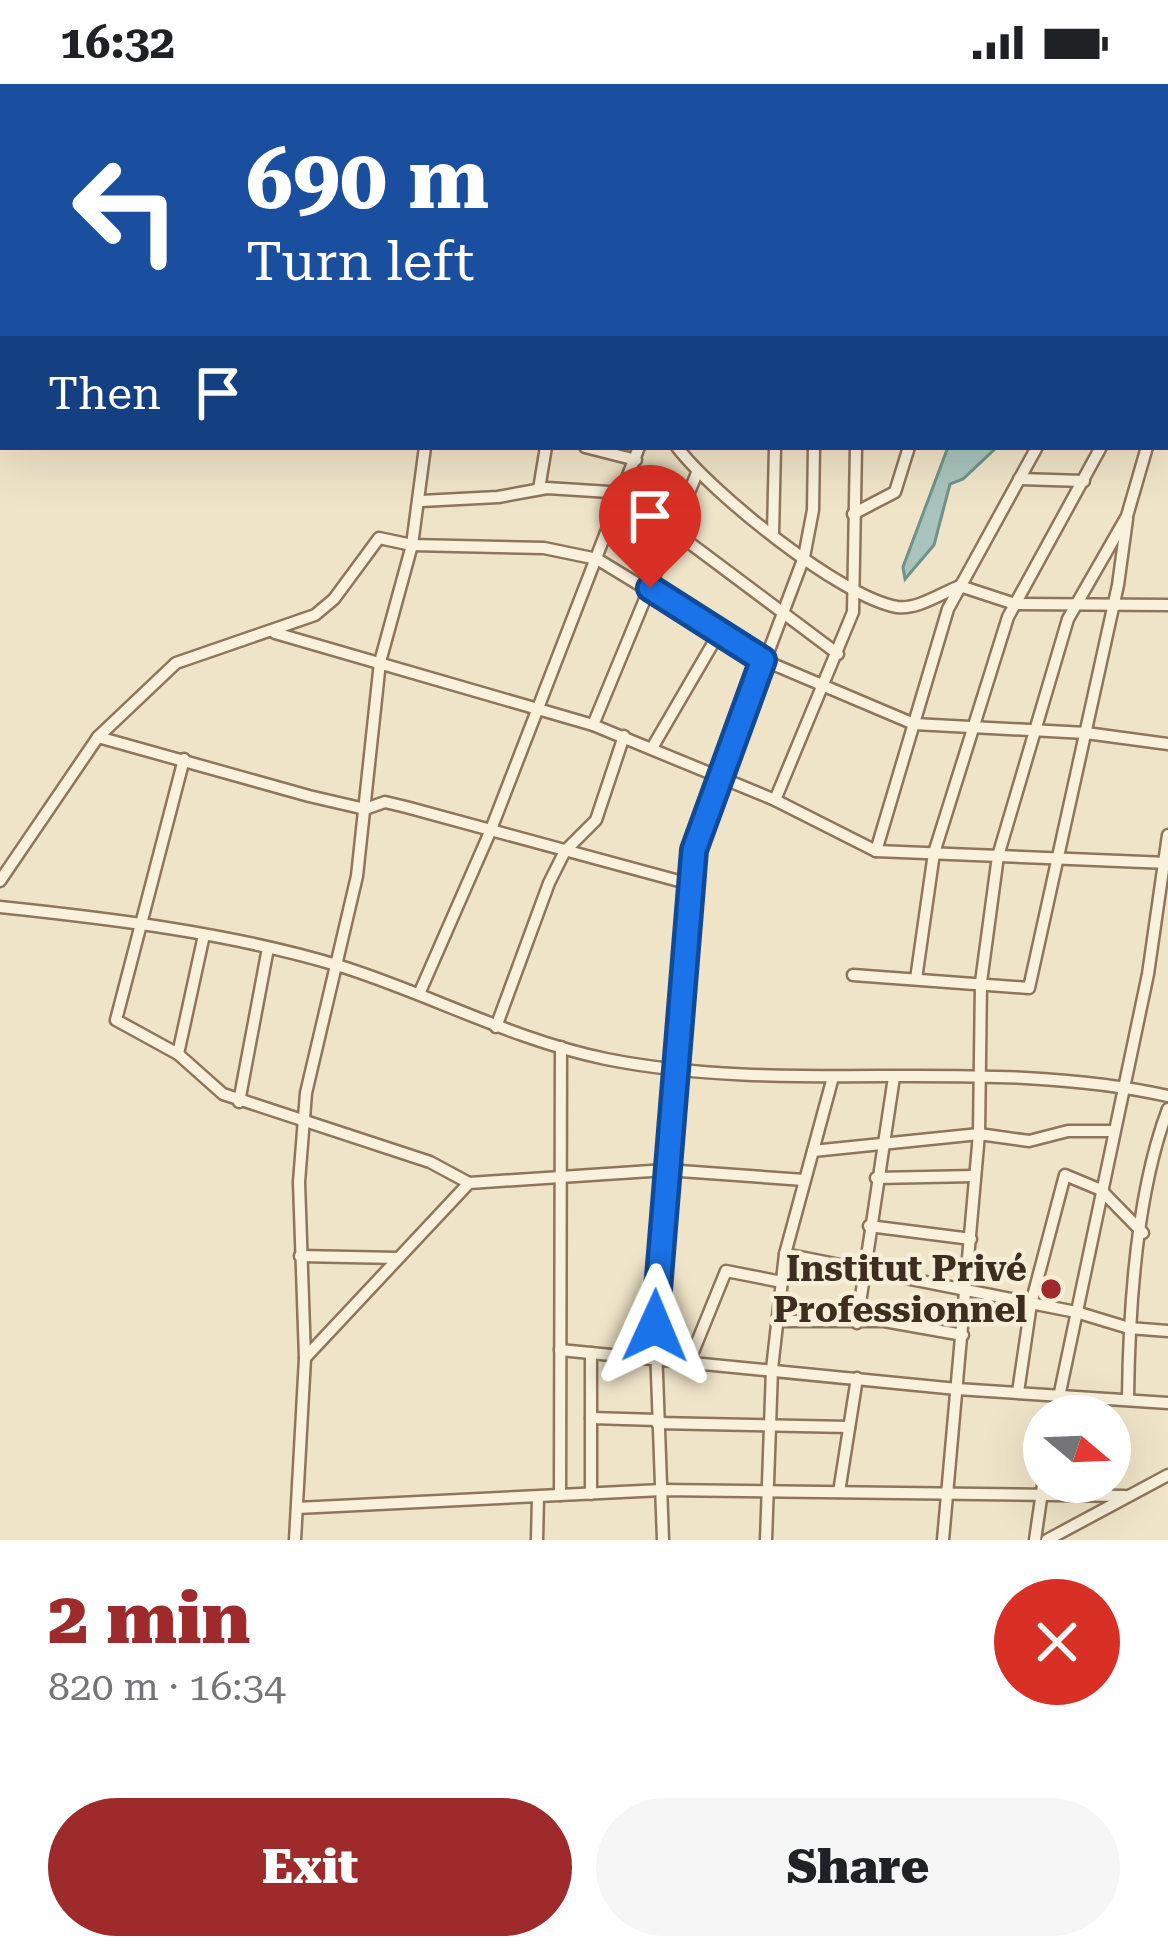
<!DOCTYPE html>
<html lang="en">
<head>
<meta charset="utf-8">
<style>
  :root { --surface:#fff; --page:#f6f6f6; --text:#202124; --muted:#757577; --accent:#9e2a2b }
  body { margin:0; font-family:"Roboto Serif",serif; background:var(--page); color:var(--text); height:100vh; display:flex; flex-direction:column; font-size:45px; white-space:nowrap }
  * { box-sizing:border-box; margin:0 }
  p { font-size:39px; color:var(--muted) }
  .icon { flex:none; width:66px; height:66px; fill:none; stroke:currentColor; stroke-width:2; stroke-linecap:round; stroke-linejoin:round }
  .map { position:relative; height:1456px; overflow:hidden }
  .panel { display:flex; flex-direction:column; background:var(--surface); flex:1 }
  .panel>* { flex:none }
  .top-card { position:absolute; left:0px; top:0px; width:1170px; height:366px; box-shadow:0 12px 48px #0002; background:#1a4fa0; color:#fff; overflow:hidden }
  .needle { width:78px; rotate:109deg }
  .fabs { position:absolute; left:1023px; top:1311px; display:grid; gap:24px }
  .fabs a { display:grid; place-items:center; width:108px; height:108px; border-radius:50%; background:var(--surface); box-shadow:0 12px 48px #0002; font-size:60px }
  .pin { position:absolute; display:grid; place-items:center; width:102px; height:102px; color:#fff; margin:-123px -51px; border-radius:50% 50% 50% 0; rotate:-45deg; box-shadow:0 0 12px #0007 }
  .pin .icon { rotate:45deg }
  .me { position:absolute; width:132px; margin:-66px; rotate:1deg; stroke-linejoin:round; filter:drop-shadow(0 0 9px #0008) }
  .turn { display:flex; align-items:center; gap:42px; height:252px; padding:0 48px; font-size:54px }
  .turn .icon { width:156px; height:156px; stroke-width:2.5 }
  .turn b { display:block; font-size:84px; line-height:102px }
  .then { display:flex; align-items:center; height:114px; padding:0 48px; background:#0003; gap:24px; font-size:45px }
  .round { display:grid; place-items:center; flex:none; width:126px; height:126px; border-radius:63px; background:var(--page) }
  .overview { display:flex; align-items:center; justify-content:space-between; height:204px; padding:0 48px }
  h1 { font-size:72px; font-weight:800; line-height:90px; color:var(--accent) }
  .action { display:flex; gap:24px; margin-top:auto; padding:24px 48px }
  .action a { flex:1; height:138px; border-radius:72px; background:var(--accent); color:#fff; font-size:48px; font-weight:800; line-height:138px; text-align:center }
  .action a+a { background:var(--page); color:var(--text) }
  .status { display:flex; justify-content:space-between; align-items:center; height:84px; padding:0 60px; background:var(--surface); direction:ltr }
  .status svg { height:33px; fill:currentColor }
  .map>svg:first-child { display:block }
  .water { fill:#a9c4bc; stroke:#6f938a; stroke-width:3 }
  .lines { fill:none; stroke-linecap:round; stroke-linejoin:round }
  .minor-casing { stroke:#8d765c; stroke-width:15 }
  .minor { stroke:#faf1dc; stroke-width:10 }
  .route-casing { stroke:#114b97; stroke-width:30 }
  .route { stroke:#1a73e8; stroke-width:21 }
  .poi-dot { fill:#9e2a2b; stroke:#f7eed8; stroke-width:4.5 }
  .labels { text-anchor:middle; stroke-width:9; stroke-linejoin:round; paint-order:stroke }
  .poi-label { font-size:36px; font-weight:bold; fill:#3d2e20; stroke:#f7eed8; text-anchor:end }
</style>
</head>
<body>
<div class="status"><b>16:32</b><svg viewBox="0 0 49 12"><path d="M0 12V9h3v3zM5 12V6h3v6zM10 12V3h3v9zM15 12V0h3v12zM26 1h20v11H26zM47 4h2v5h-2z"/></svg></div>
<div class="map">
<svg width="1168" height="1456" viewBox="0 0 1168 1456">
  <rect width="100%" height="100%" fill="#f0e4c8"/>
  <path class="water" d="M948 363H997L963 395 950 400 934 461 905 495 903 483Z"/>
  <g class="lines">
    <g class="minor-casing">
      <g id="minor">
        <path d="M637 0 668 3"/>
        <path d="M83 3V0"/>
        <path d="M299 3V0"/>
        <path d="M352 3V0"/>
        <path d="M409 3V0"/>
        <path d="M524 3V0"/>
        <path d="M615 3V0"/>
        <path d="M691 3V0"/>
        <path d="M784 3V0"/>
        <path d="M869 3V0"/>
        <path d="M940 3 941 0"/>
        <path d="M1017 3V0"/>
        <path d="M1095 3V0"/>
        <path d="M1147 3V0"/>
        <path d="M0 24 3 25"/>
        <path d="M1167 87H1168"/>
        <path d="M1167 182 1168 183"/>
        <path d="M1167 232 1168 230"/>
        <path d="M1167 322H1168"/>
        <path d="M585 363 636 376"/>
        <path d="M677 363C712 409 840 513 897 523 917 526 942 509 960 502L1015 520 1168 521"/>
        <path d="M1019 395 1084 397"/>
        <path d="M539 405 546 363"/>
        <path d="M421 417 498 413 547 404 625 409"/>
        <path d="M853 430 895 408 909 363"/>
        <path d="M675 448 838 570"/>
        <path d="M773 450 775 363"/>
        <path d="M275 549 593 641 775 716 876 767 1168 779"/>
        <path d="M593 641 697 389"/>
        <path d="M652 664 719 549"/>
        <path d="M184 675 116 936 178 970 223 1010 430 1078 469 1099"/>
        <path d="M775 716 853 528 856 363"/>
        <path d="M876 767 948 525 1037 363"/>
        <path d="M0 797 98 653"/>
        <path d="M690 800 406 723 385 718 365 725 309 712 98 653 176 579 315 531 334 515 379 454 412 461 544 464 597 475 763 576 914 640 1086 649 1168 660"/>
        <path d="M0 823C114 835 230 849 340 882 430 910 513 956 606 975 791 1012 984 971 1168 1012"/>
        <path d="M853 891 1029 904 1118 501 1127 435"/>
        <path d="M916 895 934 769 1008 533 1101 363"/>
        <path d="M419 910 490 748 639 363"/>
        <path d="M496 943 549 799 565 767 596 736 624 652"/>
        <path d="M178 970 204 851"/>
        <path d="M239 1018 268 864"/>
        <path d="M813 1067 979 1050 1029 1057 1068 1047H1113"/>
        <path d="M876 1094 975 1092"/>
        <path d="M869 1142 971 1155"/>
        <path d="M785 1170 1076 1228 1129 1244 1168 1247"/>
        <path d="M300 1172 398 1174"/>
        <path d="M778 1237H884L963 1251"/>
        <path d="M857 1239 894 993"/>
        <path d="M560 1266 957 1305 1168 1319"/>
        <path d="M591 1269V1410"/>
        <path d="M305 1274 469 1099 666 1086 804 1096"/>
        <path d="M689 1278 726 1187 782 1198"/>
        <path d="M1018 1308 1031 1220 1065 1091 1101 1106 1143 1149"/>
        <path d="M1128 1314C1129 1224 1136 1109 1168 1025"/>
        <path d="M1055 1332 1148 890 1168 751"/>
        <path d="M591 1334 657 1336"/>
        <path d="M657 1339 849 1343"/>
        <path d="M839 1408 857 1294"/>
        <path d="M560 1411 561 963"/>
        <path d="M297 1424 662 1406 1125 1412"/>
        <path d="M295 1456 305 1274 299 1098 306 1009 357 792 380 578 412 461 425 363"/>
        <path d="M537 1456 538 1413"/>
        <path d="M663 1456 654 1207 694 766 804 473 813 426 814 363"/>
        <path d="M766 1456 772 1285 785 1170 833 993"/>
        <path d="M943 1456 979 1050 981 898 998 772 1068 535 1127 432 1147 363"/>
        <path d="M1035 1456 1044 1394"/>
        <path d="M1047 1456 1168 1391"/>
      </g>
    </g>
    <use href="#minor" class="minor"/>
  </g>
  <g class="lines">
    <g class="route-casing">
      <path id="route" d="M650 504 763 576 694 766 655 1242"/>
    </g>
    <use href="#route" class="route"/>
  </g>
  <circle class="poi-dot" cx="1051" cy="1205" r="12"/>
  <g class="labels">
    <g class="poi-label">
      <text x="1027" y="1197">Institut Privé<tspan x="1027" dy="41">Professionnel</tspan></text>
    </g>
  </g>
</svg>
<div class="fabs">
<a><svg class="needle" viewBox="-14 -14 28 28"><path d="M0-13l5 13h-10z" fill="#e53935"/><path d="M0 13l5-13h-10z" fill="#757577"/></svg></a>
</div>
<div class="pin" style="left:650px;top:504px;background:#d93025"><svg class="icon" aria-label="arrive" viewBox="0 0 24 24"><path d="M6 21V4h12l-3 4 3 4H6"/></svg></div>
<svg class="me" style="left:655px;top:1242px" viewBox="-20 -20 40 40"><path d="M0-17L14 15 0 8-14 15z" fill="#1a73e8" stroke="#fff" stroke-width="4"/></svg>
<div class="top-card">
<div class="turn"><svg class="icon" aria-label="left" viewBox="0 0 24 24"><path d="M17 20v-9H6M10 6l-5 5 5 5"/></svg><div><b>690 m</b>Turn left</div></div>
<div class="then">Then<svg class="icon" aria-label="arrive" viewBox="0 0 24 24"><path d="M6 21V4h12l-3 4 3 4H6"/></svg></div>
</div>
</div>
<section class="panel">
<div class="overview"><div><h1>2 min</h1><p>820 m · 16:34</p></div><a class="round" style="background:#d93025;color:#fff"><svg class="icon" aria-label="close" viewBox="0 0 24 24"><path d="M6 6l12 12M18 6L6 18"/></svg></a></div>
<div class="action"><a>Exit</a><a>Share</a></div>
</section>
</body>
</html>
